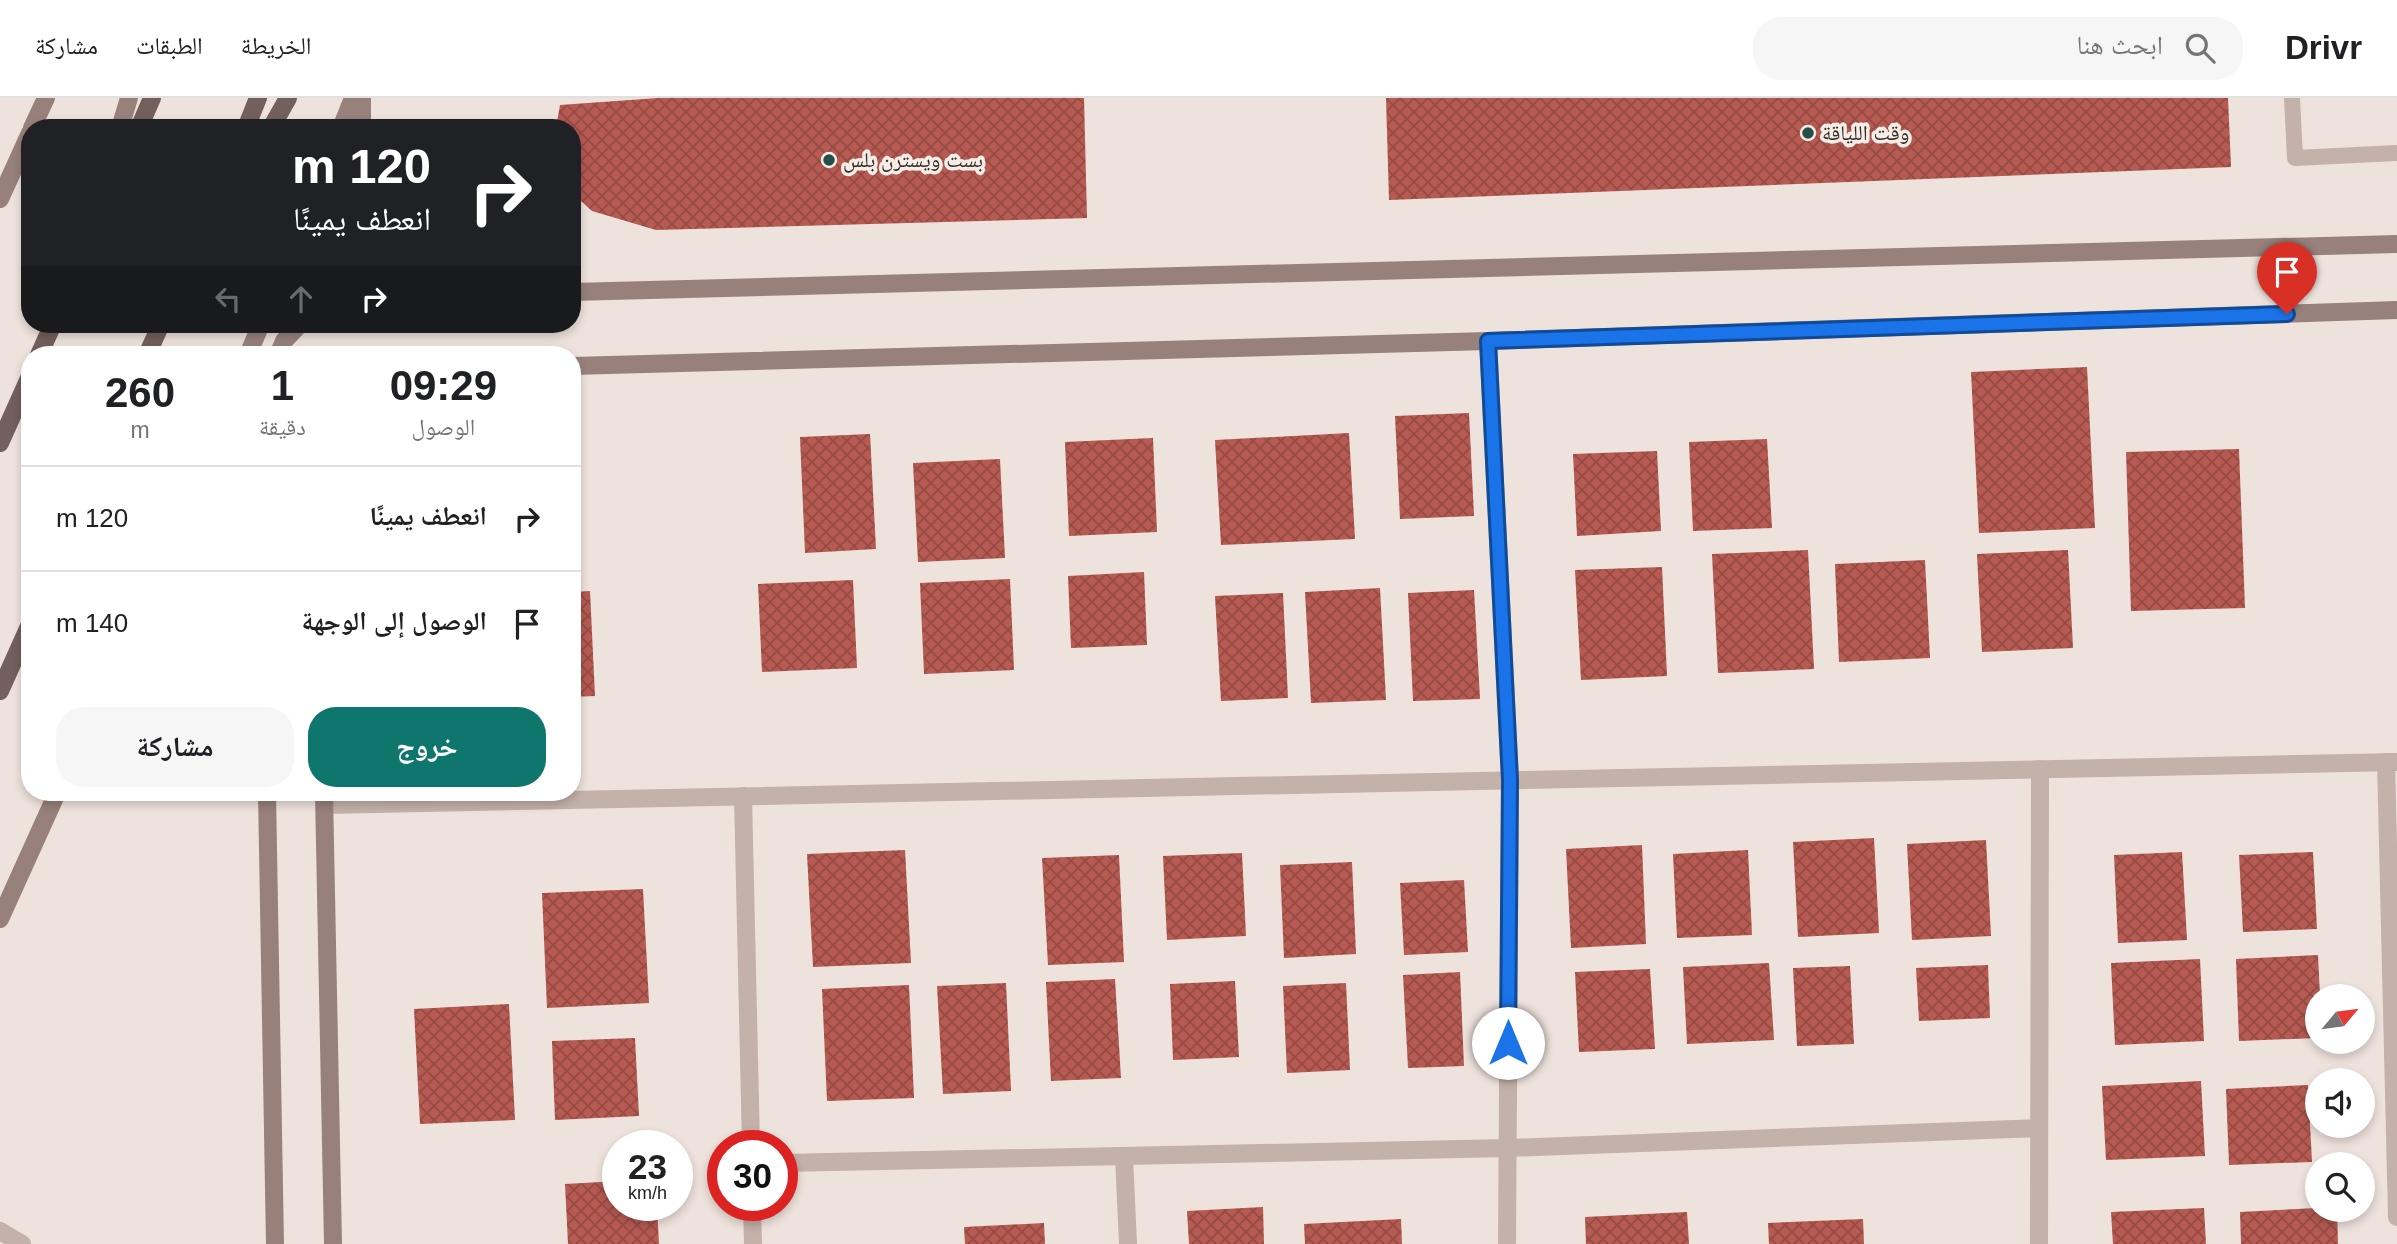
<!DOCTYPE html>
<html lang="ar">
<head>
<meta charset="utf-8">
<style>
  :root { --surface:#fff; --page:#f6f6f6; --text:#202124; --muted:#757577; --line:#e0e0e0; --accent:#0f766e }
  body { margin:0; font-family:Arial,"Noto Naskh Arabic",sans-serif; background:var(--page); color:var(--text); direction:rtl; height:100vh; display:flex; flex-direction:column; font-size:26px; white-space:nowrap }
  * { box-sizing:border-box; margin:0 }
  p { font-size:23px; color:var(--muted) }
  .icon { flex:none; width:38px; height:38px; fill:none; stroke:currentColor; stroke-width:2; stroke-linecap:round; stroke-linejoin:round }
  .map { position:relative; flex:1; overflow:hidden; direction:ltr }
  .drawer { position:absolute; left:21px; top:248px; width:560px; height:455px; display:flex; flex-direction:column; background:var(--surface); border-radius:28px; box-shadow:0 4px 10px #0003; direction:rtl }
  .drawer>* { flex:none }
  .top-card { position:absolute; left:21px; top:21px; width:560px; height:214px; border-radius:28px; box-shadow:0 4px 10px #0003; direction:rtl; background:#202124; color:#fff; overflow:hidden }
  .needle { width:46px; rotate:61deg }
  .tools { position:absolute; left:2305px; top:886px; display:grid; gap:14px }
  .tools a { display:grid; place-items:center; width:70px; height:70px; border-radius:50%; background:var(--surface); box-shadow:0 4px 10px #0003; font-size:35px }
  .speed { position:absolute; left:602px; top:1032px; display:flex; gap:14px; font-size:35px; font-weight:700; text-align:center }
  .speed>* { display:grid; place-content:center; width:91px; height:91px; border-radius:50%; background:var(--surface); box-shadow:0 4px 10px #0003; line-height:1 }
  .speed small { font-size:18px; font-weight:400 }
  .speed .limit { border:10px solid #d22; background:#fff; color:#111 }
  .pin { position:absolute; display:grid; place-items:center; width:60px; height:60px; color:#fff; margin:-72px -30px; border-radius:50% 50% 50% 0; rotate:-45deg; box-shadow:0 0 7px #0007 }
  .pin .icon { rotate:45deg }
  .me { position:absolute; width:77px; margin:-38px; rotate:0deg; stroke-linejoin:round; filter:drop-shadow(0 0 5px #0008) }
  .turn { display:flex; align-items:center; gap:24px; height:147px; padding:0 35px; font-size:32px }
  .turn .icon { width:91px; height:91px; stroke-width:2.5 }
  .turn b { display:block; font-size:49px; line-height:60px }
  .lanes { display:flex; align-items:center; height:66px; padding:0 35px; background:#0003; justify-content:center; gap:35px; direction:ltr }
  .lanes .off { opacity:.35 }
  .eta { display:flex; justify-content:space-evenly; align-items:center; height:119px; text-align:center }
  .eta b { font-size:42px; font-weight:700; line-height:49px }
  .primary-button { display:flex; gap:14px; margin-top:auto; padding:14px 35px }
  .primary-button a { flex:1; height:80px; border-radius:28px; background:var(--accent); color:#fff; font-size:28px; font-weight:700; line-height:80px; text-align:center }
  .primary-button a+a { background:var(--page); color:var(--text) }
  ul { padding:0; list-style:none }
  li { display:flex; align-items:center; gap:21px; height:105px; padding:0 35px; border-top:2px solid var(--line) }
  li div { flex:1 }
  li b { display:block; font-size:26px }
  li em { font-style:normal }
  header { display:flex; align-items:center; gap:42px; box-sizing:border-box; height:98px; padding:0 35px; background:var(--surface); border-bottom:2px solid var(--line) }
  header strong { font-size:33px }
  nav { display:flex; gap:38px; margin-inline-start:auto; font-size:24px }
  .search { width:490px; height:63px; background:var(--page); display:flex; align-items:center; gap:18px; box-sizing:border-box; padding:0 24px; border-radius:28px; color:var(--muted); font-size:26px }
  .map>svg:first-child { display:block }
  .building { fill:url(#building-cross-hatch) }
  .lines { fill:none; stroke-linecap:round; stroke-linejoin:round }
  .lane { stroke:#c4b1a9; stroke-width:16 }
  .street { stroke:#c4b1a9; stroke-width:18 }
  .secondary { stroke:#98817b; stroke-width:18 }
  .primary { stroke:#735f5b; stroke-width:18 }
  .route-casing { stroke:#114b97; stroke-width:18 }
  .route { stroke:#1a73e8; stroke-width:12 }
  .poi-dot { fill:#234f4a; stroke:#f6ede7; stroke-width:2.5 }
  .labels { text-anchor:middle; stroke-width:7; stroke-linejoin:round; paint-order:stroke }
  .poi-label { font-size:21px; fill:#332a28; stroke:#f6ede7; text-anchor:start }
</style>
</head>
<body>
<header>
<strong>Drivr</strong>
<div class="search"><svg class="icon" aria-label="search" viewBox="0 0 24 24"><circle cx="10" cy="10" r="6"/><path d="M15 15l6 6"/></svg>ابحث هنا</div>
<nav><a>الخريطة</a><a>الطبقات</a><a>مشاركة</a></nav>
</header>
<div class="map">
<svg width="2397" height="1146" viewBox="0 0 2397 1146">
  <defs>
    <pattern id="building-cross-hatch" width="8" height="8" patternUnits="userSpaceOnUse" patternTransform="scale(1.75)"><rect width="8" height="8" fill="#b65a52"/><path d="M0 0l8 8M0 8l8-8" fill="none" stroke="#954b44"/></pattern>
  </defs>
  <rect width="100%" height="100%" fill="#eee2dc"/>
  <g class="building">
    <path d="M658 0H1084L1087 120 656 132 592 113 572 95V30H556L560 7Z"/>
    <path d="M1386 0H2228L2231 69 1389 102Z"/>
    <path d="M2087 269 2095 430 1979 435 1971 274Z"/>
    <path d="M1469 315 1474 418 1400 421 1395 318Z"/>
    <path d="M1349 335 1355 441 1221 447 1215 342Z"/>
    <path d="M870 336 876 451 805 455 800 339Z"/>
    <path d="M1153 340 1157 434 1069 438 1065 344Z"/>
    <path d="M1767 341 1772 430 1693 433 1689 344Z"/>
    <path d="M2239 351 2245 510 2131 513 2126 354Z"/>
    <path d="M1657 353 1661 433 1577 438 1573 356Z"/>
    <path d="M572 354H577L581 453H572Z"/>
    <path d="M1000 361 1005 460 918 464 913 365Z"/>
    <path d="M1808 452 1814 571 1718 575 1712 456Z"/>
    <path d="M2068 452 2073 550 1982 554 1977 456Z"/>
    <path d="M1925 462 1930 560 1839 564 1835 466Z"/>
    <path d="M1662 469 1667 578 1581 582 1575 472Z"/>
    <path d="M1144 474 1147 547 1071 550 1068 478Z"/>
    <path d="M1010 481 1014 572 924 576 920 485Z"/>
    <path d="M853 482 857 570 762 574 758 486Z"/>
    <path d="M1380 490 1386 602 1311 605 1305 494Z"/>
    <path d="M1474 492 1480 601 1413 603 1408 495Z"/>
    <path d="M590 493 595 598 572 599V494Z"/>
    <path d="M1283 495 1288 600 1221 603 1215 498Z"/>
    <path d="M1874 740 1879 835 1798 839 1793 744Z"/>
    <path d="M1986 742 1991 838 1912 842 1907 746Z"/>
    <path d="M1642 747 1646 846 1571 850 1566 751Z"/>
    <path d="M905 752 911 865 813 869 807 756Z"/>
    <path d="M1748 752 1752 837 1677 840 1673 756Z"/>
    <path d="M2182 754 2187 842 2118 845 2114 757Z"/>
    <path d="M2313 754 2317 831 2243 834 2239 757Z"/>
    <path d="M1242 755 1246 838 1167 842 1163 758Z"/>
    <path d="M1119 757 1124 864 1048 867 1042 760Z"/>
    <path d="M1352 764 1356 856 1284 860 1280 767Z"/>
    <path d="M1464 782 1468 854 1404 857 1400 785Z"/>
    <path d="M643 791 649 905 547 910 542 795Z"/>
    <path d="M2318 857 2320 898H2317V940L2239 943 2236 861Z"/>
    <path d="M2200 861 2204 943 2115 947 2111 865Z"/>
    <path d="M1769 865 1774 942 1687 946 1683 869Z"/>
    <path d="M1988 867 1990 920 1919 923 1916 870Z"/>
    <path d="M1850 868 1854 946 1797 948 1793 870Z"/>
    <path d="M1650 871 1655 951 1579 954 1575 874Z"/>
    <path d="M1460 874 1464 968 1408 970 1403 877Z"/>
    <path d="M1115 881 1121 980 1051 983 1046 884Z"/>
    <path d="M1235 883 1239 959 1173 962 1170 886Z"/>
    <path d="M1006 885 1011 993 943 996 937 888Z"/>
    <path d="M1346 885 1350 972 1287 975 1283 888Z"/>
    <path d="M909 887 914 1000 827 1003 822 891Z"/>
    <path d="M509 906 515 1022 420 1026 414 911Z"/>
    <path d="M635 940 639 1018 555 1022 552 943Z"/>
    <path d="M2201 983 2205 1058 2106 1062 2102 988Z"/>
    <path d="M2308 987 2312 1064 2229 1067 2226 991Z"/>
    <path d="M618 1083V1108H657L659 1146H568L565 1086Z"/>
    <path d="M1263 1109 1264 1146H1189L1187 1113Z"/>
    <path d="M2204 1110 2206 1146H2113L2111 1114Z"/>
    <path d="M2317 1110 2337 1111 2338 1146H2241L2240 1114Z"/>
    <path d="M1687 1114 1689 1146H1586L1585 1119Z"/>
    <path d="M1401 1121 1402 1146H1305L1304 1126Z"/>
    <path d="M1863 1121 1864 1146H1769L1768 1125Z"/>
    <path d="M1044 1125 1045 1146H965L964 1129Z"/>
  </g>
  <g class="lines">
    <path class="lane" d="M2292 0 2295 60 2397 55"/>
    <g class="street">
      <path d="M1488 243 1510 682 1507 1146"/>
      <path d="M2386 664 2397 1119"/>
      <path d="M743 698 751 1048"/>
      <path d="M325 707 2397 664"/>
      <path d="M1124 1058 1128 1146"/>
      <path d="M782 1065 1508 1050 2039 1030"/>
      <path d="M752 1108 753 1146"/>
      <path d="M0 1133 22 1146"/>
      <path d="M2039 1146 2040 671"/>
    </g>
    <g class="secondary">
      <path d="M362 0V30"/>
      <path d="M32 30 46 0"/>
      <path d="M120 30 129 0"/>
      <path d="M341 30 353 0"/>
      <path d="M0 101 30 35"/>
      <path d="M572 194 2397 146"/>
      <path d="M248 257 261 226"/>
      <path d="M278 257 284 243 300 226"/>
      <path d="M572 268 1488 243 2397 212"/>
      <path d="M267 695 275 1146"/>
      <path d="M324 695 333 1146"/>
      <path d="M0 821 57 695"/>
    </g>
    <g class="primary">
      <path d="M139 30 152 0"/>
      <path d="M246 30 258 0"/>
      <path d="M271 30 288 0"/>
      <path d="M39 257 53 226"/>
      <path d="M147 257 161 226"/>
      <path d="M0 345 30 278"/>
      <path d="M0 593 30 526"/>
    </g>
  </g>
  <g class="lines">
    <g class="route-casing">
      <path id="route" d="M1508 945 1510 682 1488 243 2287 216"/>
    </g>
    <use href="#route" class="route"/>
  </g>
  <g class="poi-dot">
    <circle cx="1808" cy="35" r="7"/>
    <circle cx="829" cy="62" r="7"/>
  </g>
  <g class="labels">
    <g class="poi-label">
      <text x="1822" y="42">وقت اللياقة</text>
      <text x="843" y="69">بست ويسترن بلس</text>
    </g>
  </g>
</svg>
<div class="tools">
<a><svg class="needle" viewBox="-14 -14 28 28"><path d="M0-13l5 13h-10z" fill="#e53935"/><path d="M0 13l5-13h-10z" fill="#757577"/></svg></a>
<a><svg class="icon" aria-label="sound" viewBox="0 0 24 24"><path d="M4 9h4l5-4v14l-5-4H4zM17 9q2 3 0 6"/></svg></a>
<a><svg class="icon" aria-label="search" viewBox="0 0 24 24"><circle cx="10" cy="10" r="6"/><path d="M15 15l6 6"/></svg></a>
</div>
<div class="speed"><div>23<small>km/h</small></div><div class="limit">30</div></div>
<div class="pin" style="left:2287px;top:216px;background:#d93025"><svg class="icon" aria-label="arrive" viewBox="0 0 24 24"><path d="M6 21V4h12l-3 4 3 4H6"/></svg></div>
<svg class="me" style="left:1508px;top:945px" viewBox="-20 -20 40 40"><circle r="19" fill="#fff"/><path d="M0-13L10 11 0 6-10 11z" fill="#1a73e8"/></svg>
<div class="top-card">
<div class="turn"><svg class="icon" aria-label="right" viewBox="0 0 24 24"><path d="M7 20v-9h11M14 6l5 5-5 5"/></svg><div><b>120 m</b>انعطف يمينًا</div></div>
<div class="lanes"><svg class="icon off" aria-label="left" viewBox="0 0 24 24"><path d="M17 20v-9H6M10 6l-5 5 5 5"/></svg><svg class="icon off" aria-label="ahead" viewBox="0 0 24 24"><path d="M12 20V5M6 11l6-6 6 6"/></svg><svg class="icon" aria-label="right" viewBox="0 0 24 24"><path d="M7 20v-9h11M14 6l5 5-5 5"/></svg></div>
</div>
<section class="drawer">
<div class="eta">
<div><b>09:29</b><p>الوصول</p></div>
<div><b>1</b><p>دقيقة</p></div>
<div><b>260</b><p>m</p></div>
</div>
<ul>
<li><svg class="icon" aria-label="right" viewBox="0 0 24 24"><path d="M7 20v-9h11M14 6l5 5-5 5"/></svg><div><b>انعطف يمينًا</b></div><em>120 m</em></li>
<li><svg class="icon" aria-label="arrive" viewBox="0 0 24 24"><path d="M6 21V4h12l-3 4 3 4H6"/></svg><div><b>الوصول إلى الوجهة</b></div><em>140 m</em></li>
</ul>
<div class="primary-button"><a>خروج</a><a>مشاركة</a></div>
</section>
</div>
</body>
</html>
